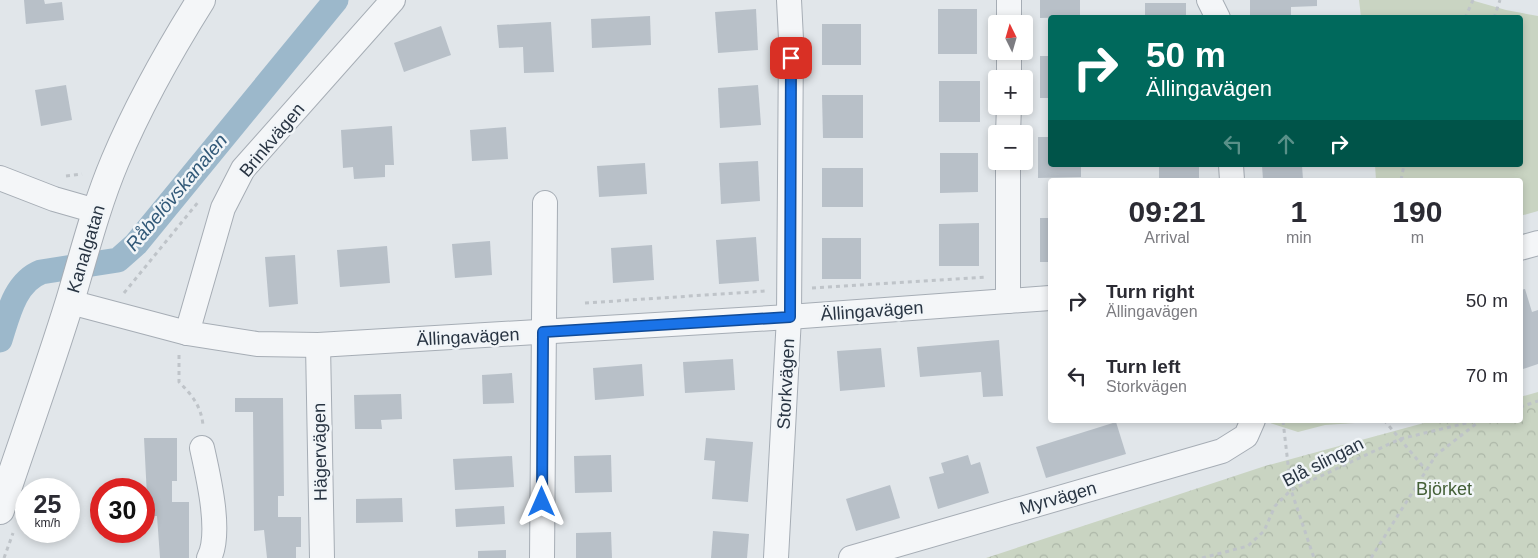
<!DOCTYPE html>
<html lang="en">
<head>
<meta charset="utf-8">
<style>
  :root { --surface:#fff; --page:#f7f7f7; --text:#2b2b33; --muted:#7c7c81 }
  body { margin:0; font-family:Helvetica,sans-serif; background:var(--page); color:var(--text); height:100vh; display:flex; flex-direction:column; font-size:19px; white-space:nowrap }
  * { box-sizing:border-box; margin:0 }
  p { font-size:16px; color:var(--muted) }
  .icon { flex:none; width:28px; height:28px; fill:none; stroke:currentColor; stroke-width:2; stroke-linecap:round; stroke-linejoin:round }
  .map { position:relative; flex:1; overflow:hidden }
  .sheet { position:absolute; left:1048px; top:178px; width:475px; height:245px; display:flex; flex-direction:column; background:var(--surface); border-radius:5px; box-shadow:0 2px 8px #0003 }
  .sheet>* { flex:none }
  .banner { position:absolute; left:1048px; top:15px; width:475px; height:152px; border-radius:5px; box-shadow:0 2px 8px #0003; background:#00695c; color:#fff; overflow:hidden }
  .needle { width:32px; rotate:355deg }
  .tools { position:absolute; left:988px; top:15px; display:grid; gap:10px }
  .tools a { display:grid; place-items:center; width:45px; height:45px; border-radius:5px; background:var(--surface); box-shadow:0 2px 8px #0003; font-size:25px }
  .speed { position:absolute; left:15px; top:478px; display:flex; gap:10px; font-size:25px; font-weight:700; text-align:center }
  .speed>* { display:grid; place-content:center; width:65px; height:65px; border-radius:50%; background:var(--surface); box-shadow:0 2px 8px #0003; line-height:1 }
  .speed small { font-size:12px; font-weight:400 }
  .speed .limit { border:8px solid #d22; background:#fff; color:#111 }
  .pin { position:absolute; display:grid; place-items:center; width:42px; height:42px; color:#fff; margin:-21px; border-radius:10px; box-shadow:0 2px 8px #0006 }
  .me { position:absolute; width:55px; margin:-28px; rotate:0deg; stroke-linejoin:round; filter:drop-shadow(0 0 4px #0008) }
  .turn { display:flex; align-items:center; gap:18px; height:105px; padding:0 15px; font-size:22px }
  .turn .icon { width:65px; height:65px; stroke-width:2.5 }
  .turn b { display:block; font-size:35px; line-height:42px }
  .lanes { display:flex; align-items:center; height:48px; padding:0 15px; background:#0003; justify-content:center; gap:25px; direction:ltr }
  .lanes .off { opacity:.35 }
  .eta { display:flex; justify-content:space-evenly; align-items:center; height:85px; text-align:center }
  .eta b { font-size:30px; font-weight:700; line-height:35px }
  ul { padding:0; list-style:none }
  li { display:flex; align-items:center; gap:15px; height:75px; padding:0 15px }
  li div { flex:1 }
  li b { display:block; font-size:19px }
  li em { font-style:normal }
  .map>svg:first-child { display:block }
  .green { fill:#c9d4c2 }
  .forest { fill:url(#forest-crowns) }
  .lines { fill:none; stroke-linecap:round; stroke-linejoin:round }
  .canal { stroke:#9cb8cb; stroke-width:25 }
  .building { fill:#b8c0c8 }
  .minor-casing { stroke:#a6adb5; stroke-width:26 }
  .tertiary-casing { stroke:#a6adb5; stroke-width:30 }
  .path { stroke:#bfc4c9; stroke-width:3; stroke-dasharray:4 4; stroke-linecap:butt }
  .minor { stroke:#f4f6f8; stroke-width:24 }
  .tertiary { stroke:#f4f6f8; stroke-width:28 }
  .route-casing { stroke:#114b97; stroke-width:12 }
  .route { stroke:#1a73e8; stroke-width:9 }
  .labels { text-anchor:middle; stroke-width:5; stroke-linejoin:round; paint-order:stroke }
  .street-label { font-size:18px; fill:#293543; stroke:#f1f5f8 }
  .park-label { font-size:18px; fill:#435f36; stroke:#f1f5f8 }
  .water-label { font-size:19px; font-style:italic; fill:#325978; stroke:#f1f5f8 }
</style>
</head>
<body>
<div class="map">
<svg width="1538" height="558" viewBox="0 0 1538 558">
  <defs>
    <pattern id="forest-crowns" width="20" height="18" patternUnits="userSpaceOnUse" patternTransform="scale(1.25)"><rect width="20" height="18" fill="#c9d4c2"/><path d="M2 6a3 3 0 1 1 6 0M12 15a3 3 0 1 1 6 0" fill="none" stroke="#adb7a8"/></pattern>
  </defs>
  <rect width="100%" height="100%" fill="#e1e6ea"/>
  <g class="green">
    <path d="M1359 0H1471L1506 10 1538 16V211L1520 216V180H1376L1375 165H1520V18L1361 17Z"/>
    <path d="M1267 420H1361L1355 423 1325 425 1298 432 1267 422Z"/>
  </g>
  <path class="forest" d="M1538 392V558H986L1265 466 1435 420H1520V397Z"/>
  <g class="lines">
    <path class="canal" d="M0 340C8 315 15 282 41 272L118 260 136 244 336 0"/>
  </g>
  <g class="building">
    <path d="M24 0H44L45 4 62 2 64 20 26 24Z"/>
    <path d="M1040 0H1080V17L1040 18Z"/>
    <path d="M1250 0H1317V6L1291 7V18H1250Z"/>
    <rect x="1145" y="3" width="41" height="15"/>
    <path d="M756 9 758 50 718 53 715 12Z"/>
    <rect x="938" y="9" width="39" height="45"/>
    <path d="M650 16 651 45 592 48 591 19Z"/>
    <path d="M551 22 554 72 524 73 523 47 499 48 497 25Z"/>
    <rect x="822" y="24" width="39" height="41"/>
    <path d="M441 26 451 55 404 72 394 43Z"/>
    <rect x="1040" y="56" width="10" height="42"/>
    <rect x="939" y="81" width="41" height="41"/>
    <path d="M66 85 72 120 41 126 35 90Z"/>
    <path d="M758 85 761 125 720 128 718 88Z"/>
    <path d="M822 95H863V138H823Z"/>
    <path d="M392 126 394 165H385V177L354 179 353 167 343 168 341 130Z"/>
    <path d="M506 127 508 159 472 161 470 130Z"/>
    <path d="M1038 137H1050V165H1081V177L1038 178Z"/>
    <path d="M940 153H978V192L940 193Z"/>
    <path d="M758 161 760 201 721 204 719 163Z"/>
    <path d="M645 163 647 194 599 197 597 166Z"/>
    <rect x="1159" y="165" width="40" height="15"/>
    <path d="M1262 165H1302L1303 180H1263Z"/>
    <rect x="822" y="168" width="41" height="39"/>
    <rect x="1040" y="218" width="10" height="44"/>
    <path d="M979 223V266H939V224Z"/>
    <path d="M756 237 759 281 719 284 716 240Z"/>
    <rect x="822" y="238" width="39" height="41"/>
    <path d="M490 241 492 275 455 278 452 244Z"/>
    <path d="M652 245 654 280 613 283 611 248Z"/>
    <path d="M387 246 390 283 340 287 337 250Z"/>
    <path d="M295 255 298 304 269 307 265 257Z"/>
    <path d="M1525 289 1532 312 1538 310V364L1520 370V290Z"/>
    <path d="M999 340 1003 396 983 397 981 372 920 377 917 347Z"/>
    <path d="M881 348 885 387 840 391 837 351Z"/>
    <path d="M733 359 735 390 685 393 683 362Z"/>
    <path d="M642 364 644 396 595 400 593 368Z"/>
    <path d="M512 373 514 403 483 404 482 375Z"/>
    <path d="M401 394 402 419 381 420 382 429H355L354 395Z"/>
    <path d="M235 398H283L284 496H278V517H301V547H296V558H267L264 530 254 531 253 412H235Z"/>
    <path d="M1116 422 1126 454 1046 478 1036 447Z"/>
    <path d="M144 438H177V481H172V502H189V558H160L157 516H148Z"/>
    <path d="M706 438 753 442 748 502 712 499 715 461 704 460Z"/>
    <path d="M611 455 612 492 575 493 574 456Z"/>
    <path d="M968 455 971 465 980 462 989 493 938 509 929 477 944 473 941 463Z"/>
    <path d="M512 456 514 487 455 490 453 459Z"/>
    <path d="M890 485 900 518 856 531 846 499Z"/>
    <path d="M402 498 403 522 356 523V499Z"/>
    <path d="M504 506 505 524 456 527 455 509Z"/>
    <path d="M713 531 749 534 747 558H711Z"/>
    <path d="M611 532 612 558H576V533Z"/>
    <path d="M506 550V558H478V551Z"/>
  </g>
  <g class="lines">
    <g class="minor-casing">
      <g id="minor">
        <path d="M1209 0 1218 18"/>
        <path d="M1009 24V0"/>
        <path d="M1009 79V51"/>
        <path d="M1008 134 1009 106"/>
        <path d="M1231 165 1232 180"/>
        <path d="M0 178 54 199 96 211"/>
        <path d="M1520 248 1538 243"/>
        <path d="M1008 301V161"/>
        <path d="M70 302 187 333 257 344 318 345 789 317 1050 298"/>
        <path d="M187 333 223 208 243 169 393 0"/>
        <path d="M318 345 322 558"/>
        <path d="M202 448C208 475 222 533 209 558"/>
        <path d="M542 558 545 203"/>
        <path d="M776 558 789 317 791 39 789 0"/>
        <path d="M851 558 1222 451 1246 436 1253 420"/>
      </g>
    </g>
    <g class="tertiary-casing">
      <path id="tertiary" d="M0 510C23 441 48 372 70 301 84 254 96 206 115 161 139 104 169 51 201 0"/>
    </g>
    <g class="path">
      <path d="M1465 18 1473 0"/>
      <path d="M1494 18 1500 0"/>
      <path d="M66 176 82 174"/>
      <path d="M1401 180 1404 165"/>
      <path d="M812 288 986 277"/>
      <path d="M124 293 199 201"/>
      <path d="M585 303 766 291"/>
      <path d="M179 355V382C192 395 201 406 203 425"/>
      <path d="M1520 407 1538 401"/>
      <path d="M1279 420H1307"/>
      <path d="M1384 420 1426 470"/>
      <path d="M1283 421 1291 490 1314 558"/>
      <path d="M4 558 13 533"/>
      <path d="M1202 558 1248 546 1264 531 1275 506 1291 490 1400 439 1479 420"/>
      <path d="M1371 558 1436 455 1481 420"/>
    </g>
    <use href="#minor" class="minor"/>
    <use href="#tertiary" class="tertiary"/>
  </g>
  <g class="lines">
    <g class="route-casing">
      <path id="route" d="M542 502 543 332 790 317 791 58"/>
    </g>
    <use href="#route" class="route"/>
  </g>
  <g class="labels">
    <g class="street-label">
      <text transform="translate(272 140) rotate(-50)" y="6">Brinkvägen</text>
      <text transform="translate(86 249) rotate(-73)" y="6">Kanalgatan</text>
      <text transform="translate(872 311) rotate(-4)" y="6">Ällingavägen</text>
      <text transform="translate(468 337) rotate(-3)" y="6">Ällingavägen</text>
      <text transform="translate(786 384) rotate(-87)" y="6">Storkvägen</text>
      <text transform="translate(320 452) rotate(-91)" y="6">Hägervägen</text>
      <text transform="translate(1323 462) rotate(-27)" y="6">Blå slingan</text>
      <text transform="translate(1058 498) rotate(-16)" y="6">Myrvägen</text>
    </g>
    <g class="park-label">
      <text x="1444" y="495">Björket</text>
    </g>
    <g class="water-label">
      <text transform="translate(176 192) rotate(-50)" y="7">Råbelövskanalen</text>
    </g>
  </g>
</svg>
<div class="tools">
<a><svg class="needle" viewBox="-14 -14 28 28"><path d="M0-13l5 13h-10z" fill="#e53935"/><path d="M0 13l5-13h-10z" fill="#7c7c81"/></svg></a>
<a>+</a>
<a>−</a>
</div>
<div class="speed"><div>25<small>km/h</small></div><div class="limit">30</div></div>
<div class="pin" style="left:791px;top:58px;background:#d93025"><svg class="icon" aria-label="arrive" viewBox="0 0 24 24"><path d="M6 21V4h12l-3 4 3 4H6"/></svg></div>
<svg class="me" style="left:542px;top:502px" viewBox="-20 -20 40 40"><path d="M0-17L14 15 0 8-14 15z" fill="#1a73e8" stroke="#fff" stroke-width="4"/></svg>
<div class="banner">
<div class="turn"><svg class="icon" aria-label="right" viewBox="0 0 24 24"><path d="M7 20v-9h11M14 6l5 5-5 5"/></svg><div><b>50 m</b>Ällingavägen</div></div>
<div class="lanes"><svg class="icon off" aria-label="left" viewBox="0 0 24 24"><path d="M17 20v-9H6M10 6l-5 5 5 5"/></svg><svg class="icon off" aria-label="ahead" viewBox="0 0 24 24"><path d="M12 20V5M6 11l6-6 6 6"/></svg><svg class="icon" aria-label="right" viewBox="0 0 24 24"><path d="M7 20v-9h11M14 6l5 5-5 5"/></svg></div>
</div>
<section class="sheet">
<div class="eta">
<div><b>09:21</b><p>Arrival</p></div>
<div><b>1</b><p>min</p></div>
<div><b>190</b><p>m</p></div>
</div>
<ul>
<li><svg class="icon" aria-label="right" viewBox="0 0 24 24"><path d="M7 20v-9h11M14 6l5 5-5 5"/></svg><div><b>Turn right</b><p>Ällingavägen</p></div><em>50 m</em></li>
<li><svg class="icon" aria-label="left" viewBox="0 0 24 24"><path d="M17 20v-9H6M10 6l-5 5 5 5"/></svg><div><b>Turn left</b><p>Storkvägen</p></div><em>70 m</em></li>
</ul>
</section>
</div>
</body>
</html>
